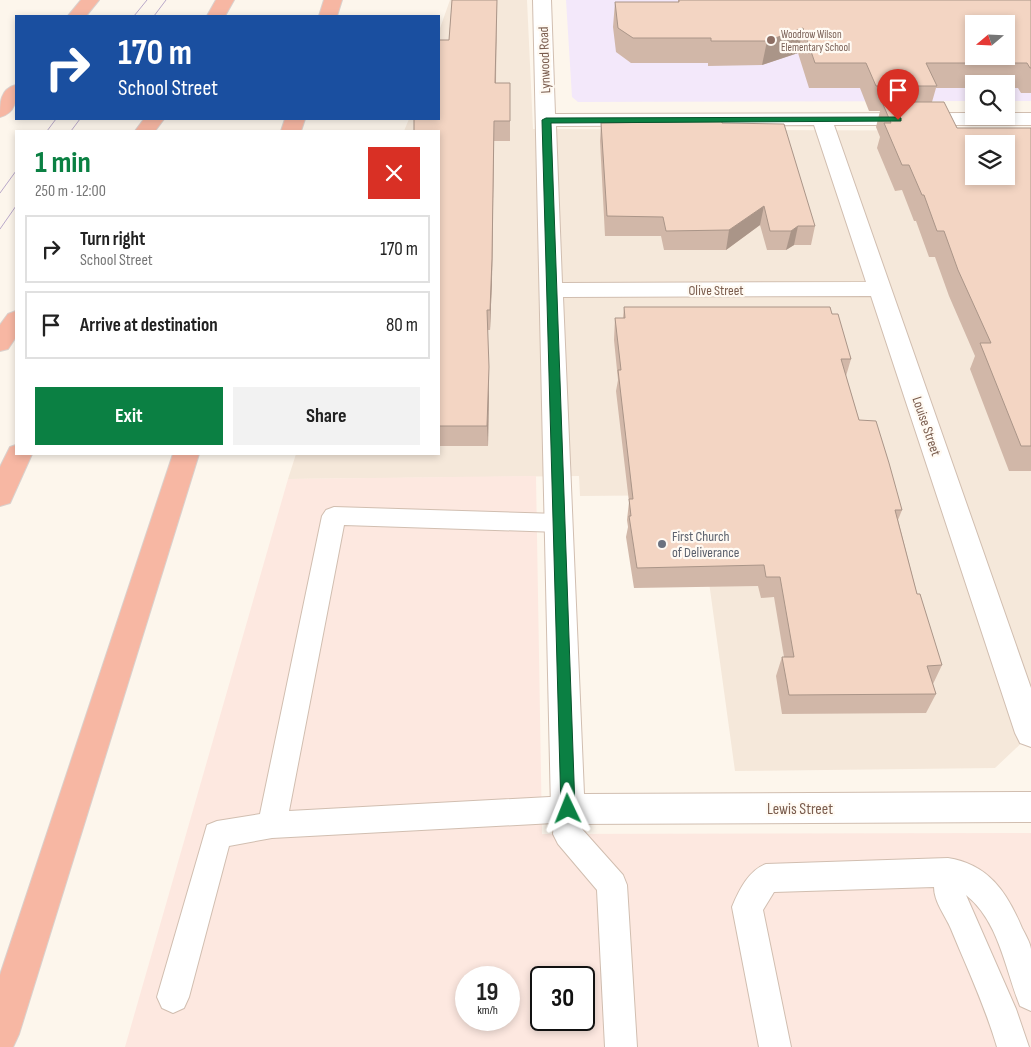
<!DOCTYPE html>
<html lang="en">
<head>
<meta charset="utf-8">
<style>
  :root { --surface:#fff; --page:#f2f2f2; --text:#222; --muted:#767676; --line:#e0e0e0; --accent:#0b8043 }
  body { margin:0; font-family:"Sofia Sans Condensed",sans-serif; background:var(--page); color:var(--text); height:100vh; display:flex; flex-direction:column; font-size:19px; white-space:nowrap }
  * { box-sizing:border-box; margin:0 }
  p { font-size:16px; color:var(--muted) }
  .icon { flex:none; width:28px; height:28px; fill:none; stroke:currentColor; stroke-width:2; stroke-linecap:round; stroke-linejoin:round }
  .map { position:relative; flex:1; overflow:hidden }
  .panel { position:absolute; left:15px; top:130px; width:425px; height:325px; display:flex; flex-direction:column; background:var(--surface); border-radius:0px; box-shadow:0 2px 8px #0003 }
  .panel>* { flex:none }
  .banner { position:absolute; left:15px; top:15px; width:425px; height:105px; border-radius:0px; box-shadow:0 2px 8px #0003; background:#1a4fa0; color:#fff; overflow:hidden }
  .needle { width:32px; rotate:251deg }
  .controls { position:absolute; left:965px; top:15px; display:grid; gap:10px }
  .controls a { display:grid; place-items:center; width:50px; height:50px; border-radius:0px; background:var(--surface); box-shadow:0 2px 8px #0003; font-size:25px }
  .speed { position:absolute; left:455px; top:966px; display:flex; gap:10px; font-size:25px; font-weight:700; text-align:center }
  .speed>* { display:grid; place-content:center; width:65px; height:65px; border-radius:50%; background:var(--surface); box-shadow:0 2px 8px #0003; line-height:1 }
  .speed small { font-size:12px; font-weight:400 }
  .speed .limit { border:2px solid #111; border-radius:8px; background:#fff; color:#111 }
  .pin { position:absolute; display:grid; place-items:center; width:42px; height:42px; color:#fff; margin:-51px -21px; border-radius:50% 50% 50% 0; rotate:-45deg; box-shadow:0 0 5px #0007 }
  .pin .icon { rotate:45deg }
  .me { position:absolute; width:55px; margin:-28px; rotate:358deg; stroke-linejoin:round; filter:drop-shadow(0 0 4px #0008) }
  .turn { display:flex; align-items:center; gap:18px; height:105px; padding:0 20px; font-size:22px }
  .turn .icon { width:65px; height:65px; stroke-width:2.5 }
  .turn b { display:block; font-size:35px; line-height:42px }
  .round { display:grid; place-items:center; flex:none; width:52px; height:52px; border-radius:0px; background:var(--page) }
  .summary { display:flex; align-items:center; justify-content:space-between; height:85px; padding:0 20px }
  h1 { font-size:30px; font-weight:700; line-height:38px; color:var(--accent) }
  .button { display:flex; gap:10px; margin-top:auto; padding:10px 20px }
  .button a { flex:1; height:58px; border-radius:0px; background:var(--accent); color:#fff; font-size:20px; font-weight:700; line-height:58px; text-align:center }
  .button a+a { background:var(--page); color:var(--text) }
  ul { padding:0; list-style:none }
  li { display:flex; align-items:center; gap:15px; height:68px; margin:0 10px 8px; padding:0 10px; border:2px solid var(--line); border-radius:0px }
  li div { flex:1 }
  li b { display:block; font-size:19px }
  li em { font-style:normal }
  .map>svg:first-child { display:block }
  .residential { fill:#f5e8da; fill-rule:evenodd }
  .commercial { fill:#fde8e0; fill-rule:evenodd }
  .education { fill:#f3e8fa; fill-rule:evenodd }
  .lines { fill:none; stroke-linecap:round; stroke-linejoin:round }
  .lane-casing { stroke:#d1beb0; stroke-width:2 }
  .street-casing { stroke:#d1beb0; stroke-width:2 }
  .highway-casing { stroke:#dad1cd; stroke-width:2 }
  .lane { fill:#fff; fill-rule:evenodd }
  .street { fill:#fff; fill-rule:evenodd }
  .highway { fill:#f7b7a3; fill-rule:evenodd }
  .tram { stroke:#b9a8c9; stroke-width:1 }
  .wall { fill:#d1b7a8 }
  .shaded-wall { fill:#aa9588 }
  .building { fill:#f3d5c3; stroke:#aa9588; fill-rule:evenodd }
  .route { fill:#0b8043; stroke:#07532c }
  .education-dot { fill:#8d6e63; stroke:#fffaf3; stroke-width:2 }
  .worship-dot { fill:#6b7280; stroke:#fffaf3; stroke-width:2 }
  .labels { text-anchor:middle; stroke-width:4.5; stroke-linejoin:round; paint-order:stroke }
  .far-education-label { font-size:11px; fill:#785e54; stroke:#fffaf3; text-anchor:start }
  .street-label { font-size:14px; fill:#7a5c4d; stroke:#fffaf3 }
  .worship-label { font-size:14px; fill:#5b616d; stroke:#fffaf3; text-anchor:start }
  .near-street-label { font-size:16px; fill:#7a5c4d; stroke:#fffaf3 }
</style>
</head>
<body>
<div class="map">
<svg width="1031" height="1047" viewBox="0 0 1031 1047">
  <rect width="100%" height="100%" fill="#fdf6ec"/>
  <path class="residential" d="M450 0H527L533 129 1031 131V734L995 768 735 771 697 495 580 496 579 476 288 479 296 454H439V131H404L409 119H439V31ZM974 144H1006V176H974Z"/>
  <path class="commercial" d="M536 476 542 834 1031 833V1047H125L288 479ZM466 978H509V1020H466ZM541 978H584V1020H541Z"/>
  <path class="education" d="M566 0H1031V101H1006V84H974V101L578 102 572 97ZM974 24H1006V56H974Z"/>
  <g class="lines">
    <g class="lane-casing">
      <g id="lane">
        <path d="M334 507 559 514 567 517 571 523 567 529 559 532 344 525 289 811 568 796 578 800 582 809V829L623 875 627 885 637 1047H605L597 890 558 844 553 834 554 823 272 838 229 846 189 997 184 1008 173 1013 162 1008 157 997 207 825 217 821 260 814 322 516 326 510Z"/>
        <path d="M948 858C988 864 1007 892 1022 928 1025 934 1030 942 1031 949 1031 969 1031 991 1031 1011L1020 1006C1005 969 999 921 966 895L1016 1009 1029 1047H997C985 1006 967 968 951 929 945 915 934 902 934 887L774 892 763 910 791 1047H759L732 907C739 890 749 870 766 864Z"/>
      </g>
    </g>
    <g class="street-casing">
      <path id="street" d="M533 0H551L555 114 974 113V116H1006V113H1031V125H834L1031 688V747L1020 743 1015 733 871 296 563 297 584 794 1031 792V822L568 824 556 820 551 809ZM814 125 866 282 562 283 556 126Z"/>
    </g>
    <g class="highway-casing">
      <g id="highway">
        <path d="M81 0H99L86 16H68Z"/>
        <path d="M216 0H234L225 16H207Z"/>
        <path d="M324 0H342L337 16H319Z"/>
        <path d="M16 85C17 99 16 113 0 117 0 103 0 89 16 85Z"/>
        <path d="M144 119H164L155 131H135Z"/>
        <path d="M285 119H305L301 131H281Z"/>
        <path d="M16 311V337L8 349 0 351V325L8 314Z"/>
        <path d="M16 445V454H32L10 503 0 506V467L10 447Z"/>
        <path d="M173 454H199L19 1034 13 1047H0V975Z"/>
      </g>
    </g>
    <use href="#lane" class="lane"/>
    <use href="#street" class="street"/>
    <use href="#highway" class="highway"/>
    <g class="tram">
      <path d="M134 16 147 0"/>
      <path d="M154 16 166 0"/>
      <path d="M47 131 56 119"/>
      <path d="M71 131 80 119"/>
      <path d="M0 193 16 171"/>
      <path d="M0 229 16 206"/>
    </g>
  </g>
  <g class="wall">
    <path d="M452 0H497L496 83H510V141H494L492 279 490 330H487L489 387 488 446H439V119L449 40Z"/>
    <path d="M678 0H1031V93H1021L1018 88H1006V84H974V88H936L932 102 957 128H1031V471H1009L970 369 975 356 949 296 935 257H929L916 221H914L902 190 895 191 877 148 880 137 876 127 880 111H869L860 88H809L798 53 762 65 708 66V63H631L616 52 613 27 615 2H678Z"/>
    <path d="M601 123H722L815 226 811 245H794L786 250H767L760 225 726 250H664L661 236H605L600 141Z"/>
    <path d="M624 307 832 314 851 359 846 376 859 420 902 510 898 520 917 594 942 665 933 684 936 694 926 713 782 714 776 676 782 657H784L774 597 761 598 758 586 634 588 626 537 628 527 627 520 629 502 616 391 618 380 614 340 615 318H623Z"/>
  </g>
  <g class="shaded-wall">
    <path d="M497 0 495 103V83Z"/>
    <path d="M803 28 798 53 762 65 767 41Z"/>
    <path d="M494 121 492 279 490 330V310Z"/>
    <path d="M764 206 760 225 726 250 729 230Z"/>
    <path d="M798 226 794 245 786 250 791 231Z"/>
    <path d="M489 367V387L488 446 487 426Z"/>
  </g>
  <g class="building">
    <path d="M452 0H497L495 83H510V121H494L492 259 490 310H487L489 367 487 426H439V131H414V119H439V40H449Z"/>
    <path d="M679 0H1031V68H1030L1027 63H926L937 86H876L866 63H815L803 28 767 41H711V38H633L618 28 615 2H679ZM974 24H1006V56H974Z"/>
    <path d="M882 102H944L957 128H1031V446H1021L980 343H991L958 270 944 231H937L924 195H922L909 165H902L884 123H891ZM974 144H1006V176H974Z"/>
    <path d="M722 121V123L784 124 815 226H798L791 231H770L764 206 729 230 666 231 663 217 607 216 601 123Z"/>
    <path d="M624 307H830L832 314H838L851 359H841L859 420 876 421 889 463 902 510H895L917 594H920L942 665 927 666 936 694 789 695 782 657H794L780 577H766L764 565 637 568 629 516H631L629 499H633L618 370H621L615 318H625Z"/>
  </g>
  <path class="route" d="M898 117 901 118V121L551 123 575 809 573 814 568 816 563 814 561 809 542 120 546 118Z"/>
  <circle class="education-dot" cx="771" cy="40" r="5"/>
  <circle class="worship-dot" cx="662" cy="544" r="5"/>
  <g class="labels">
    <g class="far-education-label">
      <text x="781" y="38">Woodrow Wilson<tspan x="781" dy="13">Elementary School</tspan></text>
    </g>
    <g class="street-label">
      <text transform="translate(544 60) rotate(-92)" y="5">Lynwood Road</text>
      <text x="716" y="295">Olive Street</text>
      <text transform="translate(927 426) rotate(71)" y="5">Louise Street</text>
    </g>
    <g class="worship-label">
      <text x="672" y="541">First Church<tspan x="672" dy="16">of Deliverance</tspan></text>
    </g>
    <g class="near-street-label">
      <text x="800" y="814">Lewis Street</text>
    </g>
  </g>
</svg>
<div class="controls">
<a><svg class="needle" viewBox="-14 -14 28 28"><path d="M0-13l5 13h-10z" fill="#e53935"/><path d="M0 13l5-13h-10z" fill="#767676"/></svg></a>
<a><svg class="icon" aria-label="search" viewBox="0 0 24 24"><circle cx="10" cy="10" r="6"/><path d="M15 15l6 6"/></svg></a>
<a><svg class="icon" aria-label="layers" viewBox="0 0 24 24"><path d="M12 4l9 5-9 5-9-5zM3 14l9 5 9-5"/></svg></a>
</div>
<div class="speed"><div>19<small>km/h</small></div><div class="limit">30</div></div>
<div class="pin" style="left:898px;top:120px;background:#d93025"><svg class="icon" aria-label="arrive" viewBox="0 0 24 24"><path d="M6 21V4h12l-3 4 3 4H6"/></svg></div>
<svg class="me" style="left:568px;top:809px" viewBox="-20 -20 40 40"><path d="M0-17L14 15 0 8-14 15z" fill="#0b8043" stroke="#fff" stroke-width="4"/></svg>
<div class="banner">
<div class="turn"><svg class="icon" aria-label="right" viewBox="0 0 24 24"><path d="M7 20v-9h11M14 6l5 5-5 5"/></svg><div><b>170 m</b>School Street</div></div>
</div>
<section class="panel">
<div class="summary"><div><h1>1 min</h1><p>250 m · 12:00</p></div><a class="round" style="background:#d93025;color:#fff"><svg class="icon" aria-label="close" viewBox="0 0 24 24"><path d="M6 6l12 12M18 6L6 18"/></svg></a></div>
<ul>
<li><svg class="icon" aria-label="right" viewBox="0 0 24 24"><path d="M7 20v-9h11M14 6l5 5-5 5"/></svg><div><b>Turn right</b><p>School Street</p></div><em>170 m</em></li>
<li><svg class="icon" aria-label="arrive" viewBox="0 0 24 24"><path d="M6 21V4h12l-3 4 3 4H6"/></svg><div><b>Arrive at destination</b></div><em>80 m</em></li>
</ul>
<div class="button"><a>Exit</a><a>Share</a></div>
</section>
</div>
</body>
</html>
